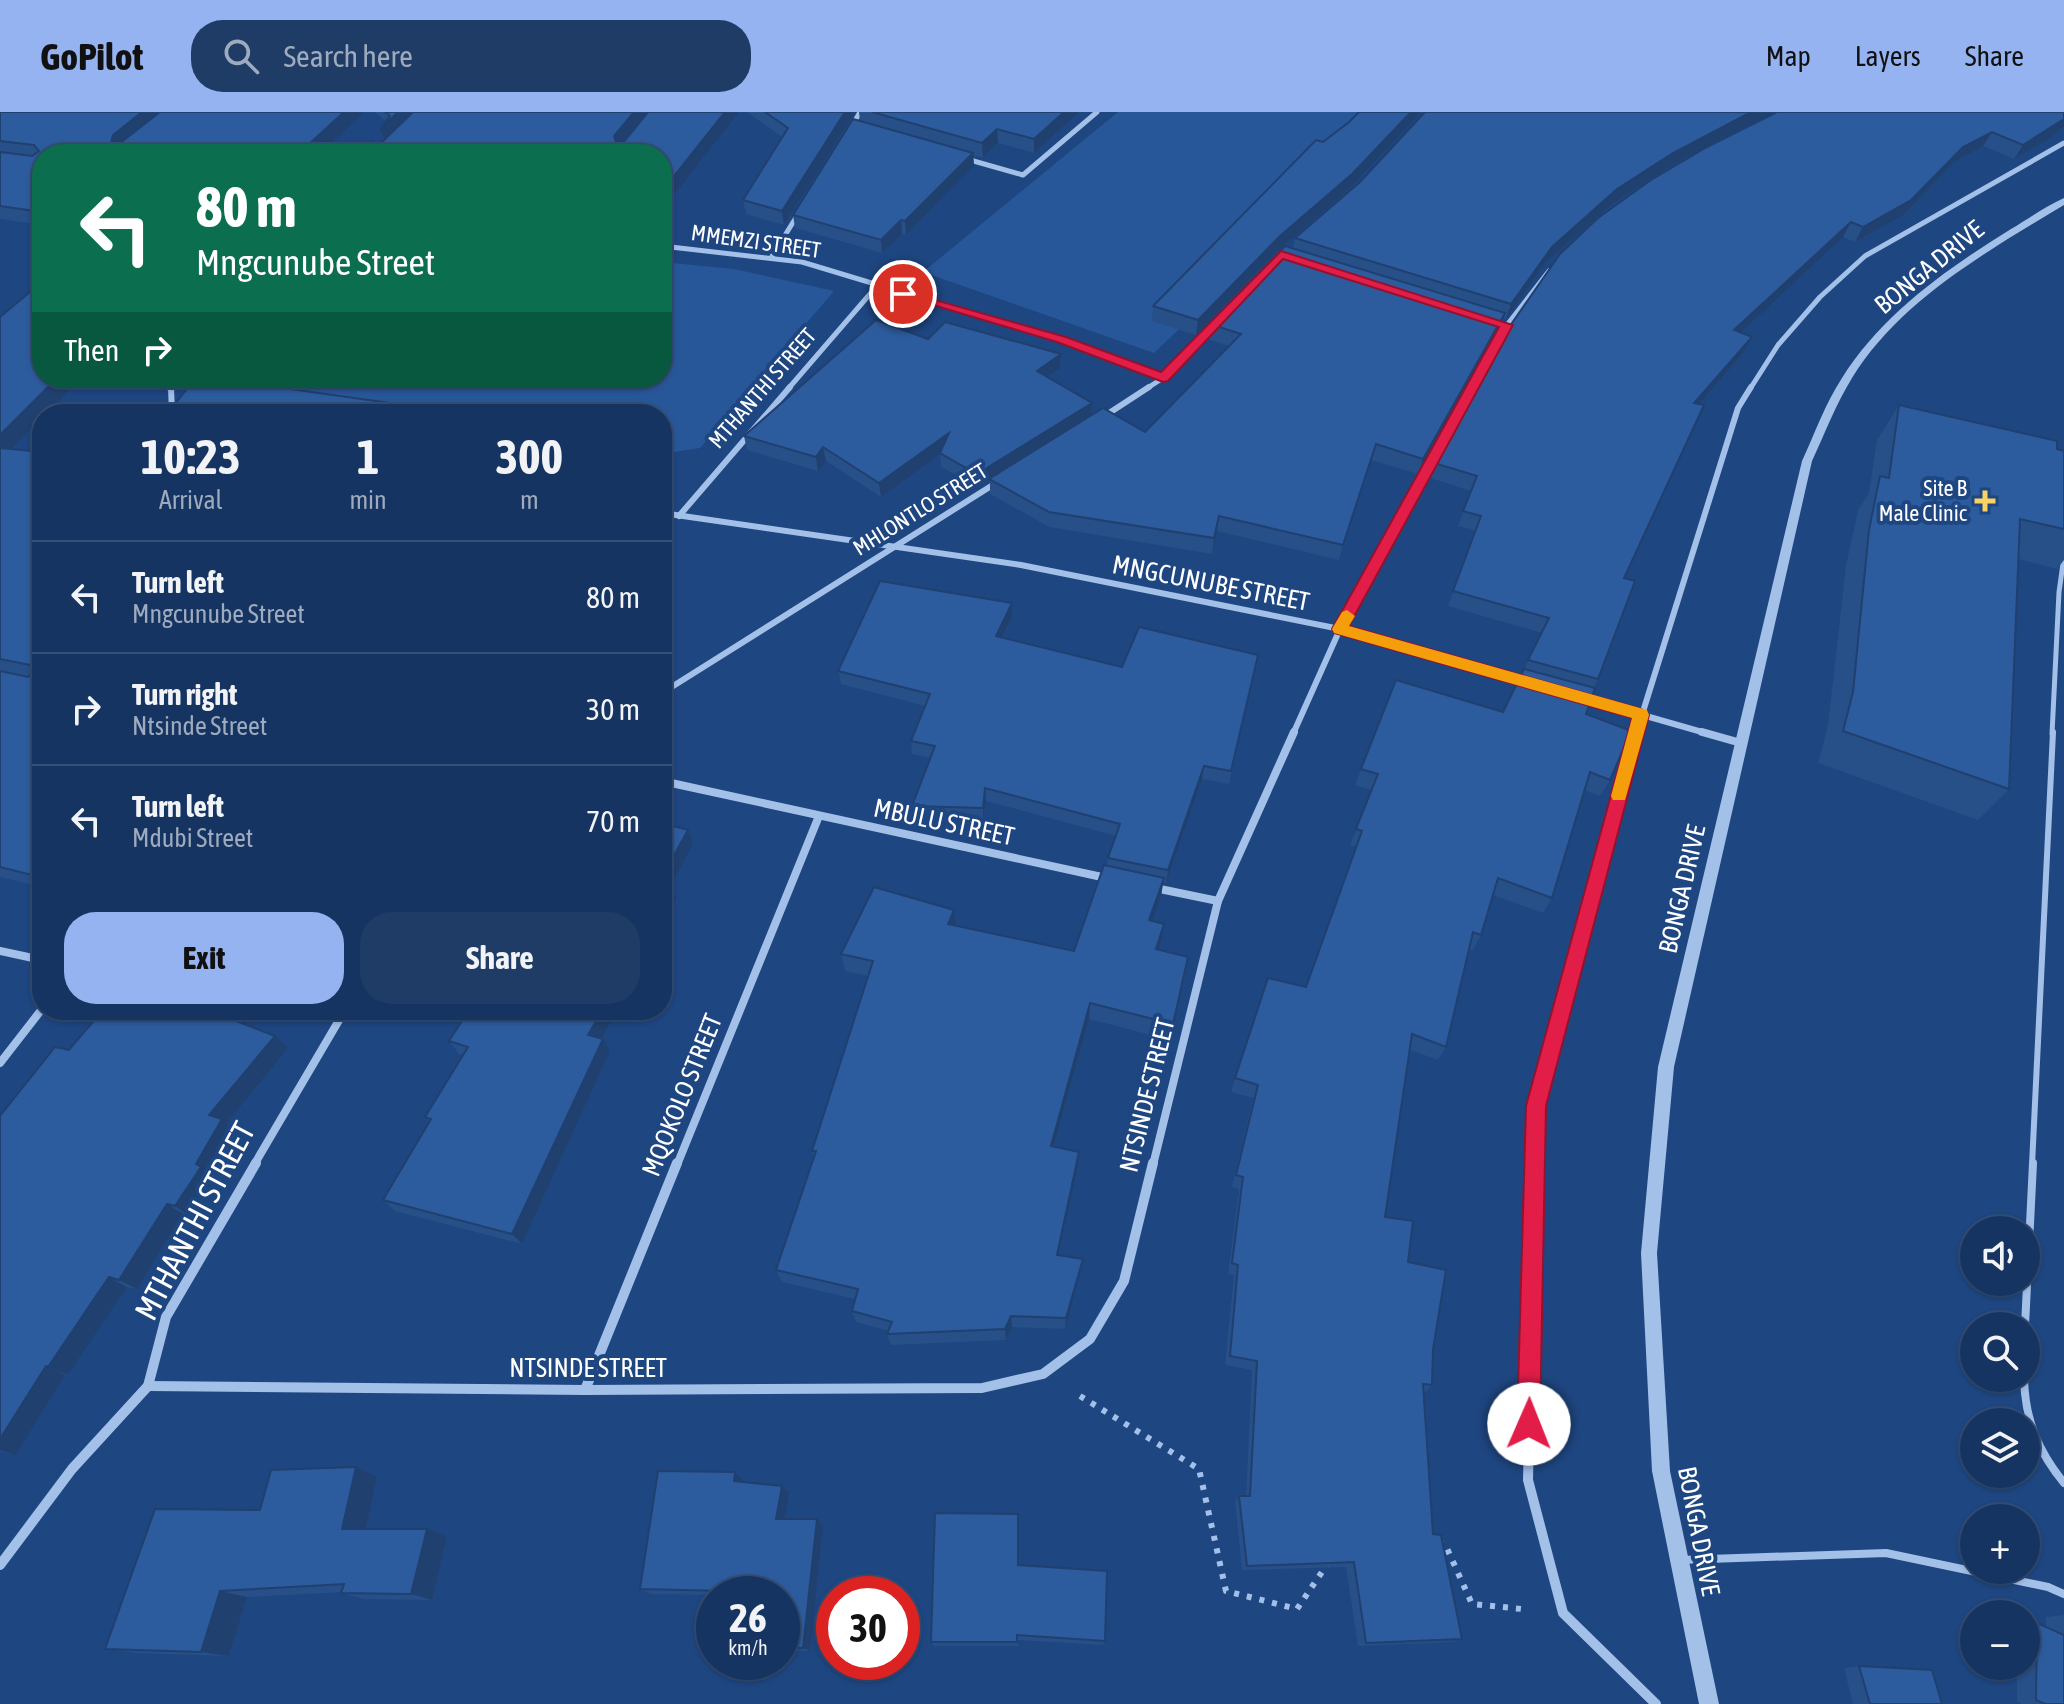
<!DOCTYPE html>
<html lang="en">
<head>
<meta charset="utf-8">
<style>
  :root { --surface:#163461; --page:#1f3c67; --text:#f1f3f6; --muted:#9eaabd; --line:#354f76; --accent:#95b2f1 }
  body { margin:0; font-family:"Asap Condensed",sans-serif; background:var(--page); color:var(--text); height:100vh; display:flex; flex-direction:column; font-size:30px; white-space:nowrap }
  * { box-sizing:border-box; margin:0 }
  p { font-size:26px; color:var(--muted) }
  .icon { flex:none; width:44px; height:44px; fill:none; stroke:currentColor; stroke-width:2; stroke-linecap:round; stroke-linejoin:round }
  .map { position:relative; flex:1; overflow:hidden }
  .side { position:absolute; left:32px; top:292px; width:640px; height:616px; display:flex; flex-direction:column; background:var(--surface); border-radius:32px; box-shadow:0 2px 6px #0004,0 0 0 2px var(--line) }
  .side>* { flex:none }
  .banner { position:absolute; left:32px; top:32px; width:640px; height:244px; border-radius:32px; box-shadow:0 2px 6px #0004,0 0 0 2px var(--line); background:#0b6e4f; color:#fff; overflow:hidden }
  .buttons { position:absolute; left:1960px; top:1104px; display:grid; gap:16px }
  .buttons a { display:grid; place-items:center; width:80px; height:80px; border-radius:50%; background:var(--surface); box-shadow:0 2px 6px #0004,0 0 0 2px var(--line); font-size:40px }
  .speed { position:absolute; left:696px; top:1464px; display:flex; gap:16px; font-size:40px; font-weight:700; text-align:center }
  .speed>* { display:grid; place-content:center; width:104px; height:104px; border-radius:50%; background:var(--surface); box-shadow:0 2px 6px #0004,0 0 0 2px var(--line); line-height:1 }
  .speed small { font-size:20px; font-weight:400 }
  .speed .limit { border:12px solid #d22; background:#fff; color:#111 }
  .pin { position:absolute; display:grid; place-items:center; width:68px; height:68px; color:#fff; margin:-34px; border:4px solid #fff; border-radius:50%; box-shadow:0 2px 8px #0007 }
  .me { position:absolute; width:88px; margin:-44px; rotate:1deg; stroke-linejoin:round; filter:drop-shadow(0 0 6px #0008) }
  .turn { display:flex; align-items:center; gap:28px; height:168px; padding:0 32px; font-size:36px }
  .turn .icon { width:104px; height:104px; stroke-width:2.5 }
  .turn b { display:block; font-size:56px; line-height:68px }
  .then { display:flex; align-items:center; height:76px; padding:0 32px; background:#0003; gap:16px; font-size:30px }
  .eta { display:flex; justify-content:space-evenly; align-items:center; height:136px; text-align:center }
  .eta b { font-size:48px; font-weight:700; line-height:56px }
  .cta { display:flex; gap:16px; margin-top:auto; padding:16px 32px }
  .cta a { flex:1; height:92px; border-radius:32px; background:var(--accent); color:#111; font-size:32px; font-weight:700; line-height:92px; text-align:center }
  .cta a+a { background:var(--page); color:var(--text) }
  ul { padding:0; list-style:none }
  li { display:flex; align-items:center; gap:24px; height:112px; padding:0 32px; border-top:2px solid var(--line) }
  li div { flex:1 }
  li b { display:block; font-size:30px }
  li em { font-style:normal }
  header { display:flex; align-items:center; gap:48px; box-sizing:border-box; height:112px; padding:0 40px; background:var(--accent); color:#111 }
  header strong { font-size:38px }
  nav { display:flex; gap:44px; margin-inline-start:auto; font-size:28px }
  .search { width:560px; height:72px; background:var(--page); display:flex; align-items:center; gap:20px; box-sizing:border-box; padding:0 28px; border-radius:32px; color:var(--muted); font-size:30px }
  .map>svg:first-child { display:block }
  .green { fill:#285799 }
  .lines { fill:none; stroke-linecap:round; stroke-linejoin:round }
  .path { stroke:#a3c0e9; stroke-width:6; stroke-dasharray:5 8; stroke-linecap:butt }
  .service-far2 { stroke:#a3c0e9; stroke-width:5 }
  .service-far1 { stroke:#a3c0e9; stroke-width:6 }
  .service { stroke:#a3c0e9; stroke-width:8 }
  .minor-far3 { stroke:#a3c0e9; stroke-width:5 }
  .minor-far2 { stroke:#a3c0e9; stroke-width:6 }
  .minor-far1 { stroke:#a3c0e9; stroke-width:8 }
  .minor { stroke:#a3c0e9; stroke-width:10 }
  .tertiary { fill:#a3c0e9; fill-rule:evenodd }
  .wall { fill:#274f88 }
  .shaded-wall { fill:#20406f }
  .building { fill:#2d5c9e; stroke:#20406f; stroke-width:2 }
  .route { fill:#e11d48; stroke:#92132f; stroke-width:2 }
  .slow { fill:#f59e0b }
  .poi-dot { fill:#f8d262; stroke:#1e4681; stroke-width:3 }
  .labels { text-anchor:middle; stroke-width:8; stroke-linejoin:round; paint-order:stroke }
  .far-street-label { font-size:22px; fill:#fff; stroke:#1e4681 }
  .far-poi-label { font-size:22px; fill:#fff; stroke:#1e4681; text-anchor:end }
  .street-label { font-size:26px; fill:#fff; stroke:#1e4681 }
  .near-street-label { font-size:32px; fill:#fff; stroke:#1e4681 }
</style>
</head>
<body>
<header>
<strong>GoPilot</strong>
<div class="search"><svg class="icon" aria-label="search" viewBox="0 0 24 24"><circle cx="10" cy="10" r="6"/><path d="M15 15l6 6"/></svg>Search here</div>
<nav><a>Map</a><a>Layers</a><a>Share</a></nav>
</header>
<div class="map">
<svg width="2064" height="1592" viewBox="0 0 2064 1592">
  <rect width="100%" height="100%" fill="#1e4681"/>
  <g class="green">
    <path d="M1118 0H1362L1343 61 1154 241 923 160Z"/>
    <path d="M662 150 734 157 834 179 700 336 662 342V302H429L266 273 268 266H662Z"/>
  </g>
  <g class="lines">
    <g class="path">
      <path d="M1080 1284 1199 1357 1226 1479 1297 1497 1328 1451"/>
      <path d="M1438 1431 1445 1432 1472 1492 1522 1497"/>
    </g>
    <path class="service-far2" d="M2052 622 2059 480 2064 444"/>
    <path class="service-far1" d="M2032 1053 2053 620"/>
    <g class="service">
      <path d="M2025 1214 2033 1051"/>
      <path d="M2024 1266C2025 1308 2038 1339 2064 1371"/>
      <path d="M1681 1448 1886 1441 2048 1475 2064 1482"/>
    </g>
    <g class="minor-far3">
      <path d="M851 16 860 0"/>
      <path d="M963 46 1023 63 1097 0"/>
      <path d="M662 134 802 150 1061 228 1163 266"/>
      <path d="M771 146 800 99"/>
      <path d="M170 277 174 266"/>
      <path d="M788 277 876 175"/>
      <path d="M1146 277 1163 266 1216 212"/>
      <path d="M1472 277 1507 213 1549 159"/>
      <path d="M1750 277 1778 233 1820 185 1865 144 2064 31"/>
    </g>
    <g class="minor-far2">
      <path d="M171 275 172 302"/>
      <path d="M1103 305 1149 275"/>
      <path d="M662 401 1021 453 1340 517 1528 571"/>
      <path d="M679 404 790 275"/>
      <path d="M662 581 996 371"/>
      <path d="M1583 586 1709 622"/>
      <path d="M1293 622 1340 517 1473 275"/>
      <path d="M1636 622 1738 296 1751 275"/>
    </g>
    <g class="minor-far1">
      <path d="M1702 620 1741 631"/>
      <path d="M662 669 1111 767"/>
      <path d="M1155 776 1218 789"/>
      <path d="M0 839 42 848"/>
      <path d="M0 951 42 897"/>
      <path d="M254 1053 345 898"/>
      <path d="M677 1053 819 704"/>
      <path d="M1153 1053 1218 789 1294 620"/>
      <path d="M1535 1053 1536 994 1636 620"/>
    </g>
    <g class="minor">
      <path d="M1535 1051 1528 1368 1563 1501 1656 1592"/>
      <path d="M148 1274 585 1278 982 1276 1043 1262 1090 1227 1124 1169 1153 1051"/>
      <path d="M585 1278 677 1051"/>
      <path d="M0 1453 72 1357 148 1274 166 1205 256 1051"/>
    </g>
    <path class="tertiary" d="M2064 86V93C1988 139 1900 188 1852 266 1836 292 1825 321 1812 349L1674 955 1657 1141 1670 1359 1719 1592H1699L1652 1359 1641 1141 1658 955 1802 349C1815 321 1825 292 1842 266 1882 202 1948 156 2011 117 2028 107 2046 94 2064 86Z"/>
  </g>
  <g class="wall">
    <path d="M0 0H365L320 42H42V113L0 107Z"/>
    <path d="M375 0H739L374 33 380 32 384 28 380 17 385 9Z"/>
    <path d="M747 0H855L784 113 746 102 743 88 782 25Z"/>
    <path d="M859 0H1079L1034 41 998 31 983 46 973 43 974 54 906 123 902 122 882 141 795 116 793 103 860 9Z"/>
    <path d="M1777 0H2064V14L2050 26 2014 47 1983 34 1954 50 1903 103 1855 130 1843 125 1740 220 1752 225 1744 240 1699 292 1624 466 1598 567 1594 576 1586 602 1610 668 1600 684 1585 678 1552 786 1543 801 1493 783 1481 823 1473 838 1470 837 1446 935 1438 948 1410 938 1385 1105 1408 1150 1433 1237 1432 1273 1424 1282 1433 1422 1462 1527 1452 1530 1358 1534 1346 1455 1242 1458 1235 1390 1239 1384H1246L1252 1258 1225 1253 1234 1163 1228 1162 1239 1077 1232 1075 1253 986 1231 980 1235 966 1306 875 1357 735 1350 733 1371 678 1355 673 1361 657 1503 600 1542 521 1448 494 1476 419 1458 414 1471 379 1430 366 1434 351Z"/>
    <path d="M1349 10V77L1277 139 1196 223 1152 209 1153 194 1323 30Z"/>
    <path d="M1725 24 1667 56 1612 92 1546 150 1506 207 1503 206 1500 217 1418 362 1371 348 1339 448 1217 419 1212 442 1049 415 990 382V368L978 375 941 355 940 342 881 385 826 349 818 359 747 338 744 324 928 227 1061 242 1060 256 1048 265 1091 303 1145 320 1229 234 1208 227 1210 212 1293 136 1295 126Z"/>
    <path d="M0 205 42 266H81L46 302H42V306L12 337 42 340V775L0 765Z"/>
    <path d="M1899 293 2064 339V448L2057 457 2019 447 2009 677 1978 708 1818 651 1828 613 1846 453 1858 398 1869 381 1877 328Z"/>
    <path d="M1012 505 1002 525 1122 555 1258 543 1229 672 1202 667 1166 771 1163 770 1161 784 1153 809 1164 812 1158 838 1185 862 1170 928 1089 907 1054 1035 1079 1040 1078 1054 1059 1143 1083 1147 1081 1159 1065 1217 1012 1215 1006 1228 891 1233 887 1222 889 1219 856 1210 852 1199 855 1187 782 1170 776 1158 814 1045 812 1039 868 864 845 859 841 842 954 798 955 813 1074 839 1107 754 1108 746 1116 724 986 689 983 708 913 707 912 694 931 646 912 642 911 629 925 594 841 572 838 559Z"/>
    <path d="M255 898 246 913 288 936 227 1011 237 1019 212 1063 216 1066 191 1105 183 1102 137 1177 127 1175 68 1263H65L16 1343 0 1339V1004L69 938Z"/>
    <path d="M618 898 601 926 603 927 610 939 522 1132 395 1099 383 1088 429 1010 425 1005 463 943 459 942 449 929Z"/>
    <path d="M735 1360 743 1368V1370L789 1381 784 1407H817L823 1414 810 1539 782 1538V1482H714V1483L651 1482 640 1477Z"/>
    <path d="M377 1365 366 1417H427L447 1425 432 1488 364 1487 341 1481 342 1480 247 1485 229 1544 137 1541 105 1537 260 1398Z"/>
    <path d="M1018 1453 1105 1529 1103 1533 1018 1528V1534H934L931 1530Z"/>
    <path d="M2064 1503V1592H2022L2017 1589V1554H2026V1512L2037 1511 2046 1514V1505Z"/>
    <path d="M1859 1554 1942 1592H1853L1844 1556Z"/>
  </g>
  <g class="shaded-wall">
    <path d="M142 0H167L121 38 111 31 113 23Z"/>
    <path d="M344 0H365L320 42H298Z"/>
    <path d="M398 0H418L386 31 380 17Z"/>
    <path d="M634 0H649L618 39 614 24Z"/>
    <path d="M725 0H739L662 98V79Z"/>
    <path d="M845 0H855L784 113 782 99Z"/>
    <path d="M1064 0H1079L1034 41V27Z"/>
    <path d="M1411 0H1421L1349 77 1277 139 1196 223 1198 208 1280 124Z"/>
    <path d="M1751 0H1774L1725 24 1667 56 1612 92 1546 150 1506 207 1511 192 1552 135 1617 77 1673 41Z"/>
    <path d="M2064 7V14L2050 26 2014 47 2023 33Z"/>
    <path d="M997 17 998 31 983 46 982 31Z"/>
    <path d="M1992 20 1983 34 1954 50 1903 103 1855 130 1863 115 1963 35Z"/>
    <path d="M973 41 974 54 906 123 905 109Z"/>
    <path d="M901 108 902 122 882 141 881 128Z"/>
    <path d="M1851 110 1843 125 1727 233 1734 218Z"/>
    <path d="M1505 201 1500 217 1418 362 1423 347Z"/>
    <path d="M1752 225 1744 240 1687 306 1694 291Z"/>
    <path d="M1061 242 1060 256 1037 272V259Z"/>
    <path d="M57 266H81L46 302H42V306L0 349V323Z"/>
    <path d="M1092 291 1091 304 978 375 977 362Z"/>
    <path d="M949 321 950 335 881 385 879 371Z"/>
    <path d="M1376 332 1371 348 1339 448 1343 433Z"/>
    <path d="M823 335 826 349 818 359 816 345Z"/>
    <path d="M1219 404 1217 419 1212 442 1214 426Z"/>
    <path d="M1012 491V505L996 537V524Z"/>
    <path d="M1204 654 1202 667 1166 771 1168 758Z"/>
    <path d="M985 676 986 689 983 708V696Z"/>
    <path d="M688 718 693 732 671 773 676 786 662 813V765Z"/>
    <path d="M1164 766 1161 784 1147 826 1149 808Z"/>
    <path d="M954 798 956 816 948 812Z"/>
    <path d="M1164 812 1161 829 1153 854 1156 837Z"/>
    <path d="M1090 891 1089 907 1050 1048 1051 1034Z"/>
    <path d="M233 898H255L242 919 228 906Z"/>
    <path d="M603 898H618L596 935 588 923Z"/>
    <path d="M275 924 288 936 227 1011 237 1019 212 1063 216 1066 191 1105 175 1094 209 1003Z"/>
    <path d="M603 927 610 939 522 1132 512 1122Z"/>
    <path d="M1079 1040 1078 1054 1056 1155 1057 1143Z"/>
    <path d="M167 1092 183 1102 137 1177 119 1168Z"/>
    <path d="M1083 1147 1081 1159 1065 1217 1066 1206Z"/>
    <path d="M109 1165 127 1175 68 1263 48 1255Z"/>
    <path d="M1011 1204 1012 1215 1006 1228 1005 1217Z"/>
    <path d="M46 1254 65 1263 16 1343 0 1338V1327Z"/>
    <path d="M356 1355 377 1365 364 1425 342 1417Z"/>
    <path d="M735 1360 743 1368 742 1376 734 1369Z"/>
    <path d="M782 1374 789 1381 783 1414 776 1407Z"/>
    <path d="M817 1407 823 1414 810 1539 803 1536Z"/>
    <path d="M427 1417 447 1425 432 1488 411 1482Z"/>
    <path d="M220 1479 247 1485 229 1544 201 1540Z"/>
  </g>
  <g class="building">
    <path d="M0 0H142L113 23 111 31 119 32 160 0H344L298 42H42V100L0 94V40L32 44 39 39 34 33 0 29Z"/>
    <path d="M385 0H398L380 17 390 4Z"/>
    <path d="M413 0H634L614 24 617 33 623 31 648 0H725L662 79V42H361L371 29 374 33 380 32Z"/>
    <path d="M765 0H845L782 99 743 88 788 16Z"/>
    <path d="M872 0H1064L1034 27 997 17 982 31Z"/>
    <path d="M1359 0H1411L1352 62 1280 124 1198 208 1153 194 1316 28 1323 30 1349 10Z"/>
    <path d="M1425 0H1751L1673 41 1617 77 1552 135 1511 192 1295 126 1360 70Z"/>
    <path d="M1777 0H2064V7L2023 33 1992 20 1963 35 1911 88 1863 115 1851 110 1734 218 1752 225 1694 291 1704 293 1624 466 1635 469 1598 567 1528 548 1549 506 1453 479 1481 404 1463 399 1477 364 1434 351 1512 211 1560 142 1598 106 1651 68 1707 35Z"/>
    <path d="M853 7 973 41 905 109 901 108 881 128 793 103Z"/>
    <path d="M1285 134 1505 201 1423 347 1376 332 1343 433 1219 404 1214 426 1049 400 989 367 1103 296 1145 320 1241 222 1210 212Z"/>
    <path d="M42 170V266H57L0 323V205Z"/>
    <path d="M876 208 928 227 945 210 1061 242 1037 259 1092 291 977 362 940 341 949 321 879 371 823 335 816 345 744 324Z"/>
    <path d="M195 266H212L390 291 446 302H168Z"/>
    <path d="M1899 293 2057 329V337L2064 339V417L2020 407 2009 677 1843 619 1853 580 1869 418 1880 364 1889 366Z"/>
    <path d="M0 336 42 340V763L40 765 0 755V559L28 565 35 559 30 553 0 547Z"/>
    <path d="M880 469 1012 491 996 524 1122 555 1139 515 1258 543 1231 659 1204 654 1168 758 1108 746 1120 712 985 676 983 696 912 694 935 634 911 629 930 582 838 559Z"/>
    <path d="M1524 557 1595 576 1586 602 1631 619 1610 668 1590 660 1552 786 1498 766 1481 823 1473 820 1446 935 1412 922 1385 1105 1413 1109 1408 1150 1446 1158 1433 1237 1432 1273 1423 1272 1433 1422 1441 1423 1462 1527 1366 1531 1354 1450 1247 1454 1239 1384H1250L1257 1249 1230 1244 1238 1153 1232 1151 1243 1065 1236 1063 1258 973 1235 966 1268 866 1306 875 1362 719 1356 717 1378 662 1361 657 1396 568 1503 600Z"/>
    <path d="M662 711 688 718 662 765Z"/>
    <path d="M1104 753 1164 766 1149 808 1164 812 1156 837 1188 845 1173 912 1090 891 1051 1034 1079 1040 1057 1143 1083 1147 1066 1206 1011 1204 1005 1217 887 1222 892 1210 852 1199 858 1177 776 1158 816 1039H812L873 849 841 842 874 775 954 798 948 812 1074 839Z"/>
    <path d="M662 770 670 772 662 788Z"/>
    <path d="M103 898H233L228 906 275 924 209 1003 222 1007 196 1052 201 1055 175 1094 167 1092 119 1168 109 1165 48 1255 46 1254 0 1327V1004L55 935 69 938Z"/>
    <path d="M469 898H603L588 923 603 927 512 1122 383 1088 431 1007 425 1005 468 935 449 929Z"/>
    <path d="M356 1355 342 1417H427L411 1482 341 1481 344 1472 220 1479 201 1540 105 1537 155 1397 260 1398 271 1358Z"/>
    <path d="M658 1359 735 1360 734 1369 782 1374 776 1407H817L803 1536 782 1535V1482H727V1479L640 1477Z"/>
    <path d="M935 1401 1018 1402V1453L1107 1459 1105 1529 1017 1523V1530H931Z"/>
    <path d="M2037 1511 2064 1523V1592H2045L2036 1588Z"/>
    <path d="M1859 1554 1932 1558 1942 1592H1870Z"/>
  </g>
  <path class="route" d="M1281 139 1513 213 1349 514 1641 597 1649 603 1546 994 1540 1312 1537 1320 1529 1324 1520 1320 1517 1312 1526 994 1632 606 1334 521 1332 517 1499 215 1283 147 1168 269 1163 270 1057 230 896 182 907 180 1066 225 1161 260Z"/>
  <path class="slow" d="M1347 498 1355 504 1349 514 1647 598 1649 603 1625 688H1613L1611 684 1632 606 1334 521 1332 517 1342 500Z"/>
  <path class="poi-dot" d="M1981 377h8v8h8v8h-8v8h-8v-8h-8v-8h8z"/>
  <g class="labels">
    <g class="far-street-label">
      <text transform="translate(756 129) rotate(8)" y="8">MMEMZI STREET</text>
      <text transform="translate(762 276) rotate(-49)" y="8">MTHANTHI STREET</text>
      <text transform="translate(920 397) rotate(-32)" y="8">MHLONTLO STREET</text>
    </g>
    <g class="far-poi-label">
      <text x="1967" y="384">Site B<tspan x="1967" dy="25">Male Clinic</tspan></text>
    </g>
    <g class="street-label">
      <text transform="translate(1929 155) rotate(-39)" y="9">BONGA DRIVE</text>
      <text transform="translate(1211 471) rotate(11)" y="9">MNGCUNUBE STREET</text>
      <text transform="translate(944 710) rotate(12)" y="9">MBULU STREET</text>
      <text transform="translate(1682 777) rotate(-77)" y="9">BONGA DRIVE</text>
      <text transform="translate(682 983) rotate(-68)" y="9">MQOKOLO STREET</text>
      <text transform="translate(1147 983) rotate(-76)" y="9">NTSINDE STREET</text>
      <text x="588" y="1265">NTSINDE STREET</text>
      <text transform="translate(1699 1419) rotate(79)" y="9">BONGA DRIVE</text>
    </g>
    <g class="near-street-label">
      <text transform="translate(195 1109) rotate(-62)" y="11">MTHANTHI STREET</text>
    </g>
  </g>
</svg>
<div class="buttons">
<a><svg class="icon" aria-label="sound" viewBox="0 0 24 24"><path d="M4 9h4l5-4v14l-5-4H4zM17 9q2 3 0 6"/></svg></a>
<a><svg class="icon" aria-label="search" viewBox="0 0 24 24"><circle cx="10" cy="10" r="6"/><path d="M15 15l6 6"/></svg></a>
<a><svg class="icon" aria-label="layers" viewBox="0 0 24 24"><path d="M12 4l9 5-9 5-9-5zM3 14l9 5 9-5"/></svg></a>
<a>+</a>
<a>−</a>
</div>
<div class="speed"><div>26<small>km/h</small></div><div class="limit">30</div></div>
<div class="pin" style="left:903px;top:182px;background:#d93025"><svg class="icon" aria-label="arrive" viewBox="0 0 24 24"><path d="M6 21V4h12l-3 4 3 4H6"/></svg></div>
<svg class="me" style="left:1529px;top:1312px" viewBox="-20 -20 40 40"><circle r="19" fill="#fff"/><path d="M0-13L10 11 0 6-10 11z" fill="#e11d48"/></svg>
<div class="banner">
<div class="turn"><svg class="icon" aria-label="left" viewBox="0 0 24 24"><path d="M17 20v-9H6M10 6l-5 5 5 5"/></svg><div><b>80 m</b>Mngcunube Street</div></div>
<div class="then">Then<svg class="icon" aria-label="right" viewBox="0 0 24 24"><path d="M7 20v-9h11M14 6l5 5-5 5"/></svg></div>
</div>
<section class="side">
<div class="eta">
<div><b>10:23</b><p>Arrival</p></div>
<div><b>1</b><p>min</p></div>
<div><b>300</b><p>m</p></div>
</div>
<ul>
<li><svg class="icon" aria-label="left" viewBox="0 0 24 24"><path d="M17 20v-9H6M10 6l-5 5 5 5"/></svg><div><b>Turn left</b><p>Mngcunube Street</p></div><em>80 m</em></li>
<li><svg class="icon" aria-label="right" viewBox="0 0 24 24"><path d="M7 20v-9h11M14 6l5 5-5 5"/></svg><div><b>Turn right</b><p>Ntsinde Street</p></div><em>30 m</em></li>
<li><svg class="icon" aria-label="left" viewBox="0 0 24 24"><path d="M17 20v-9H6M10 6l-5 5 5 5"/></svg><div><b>Turn left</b><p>Mdubi Street</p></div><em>70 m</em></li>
</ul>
<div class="cta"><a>Exit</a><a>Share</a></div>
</section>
</div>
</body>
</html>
